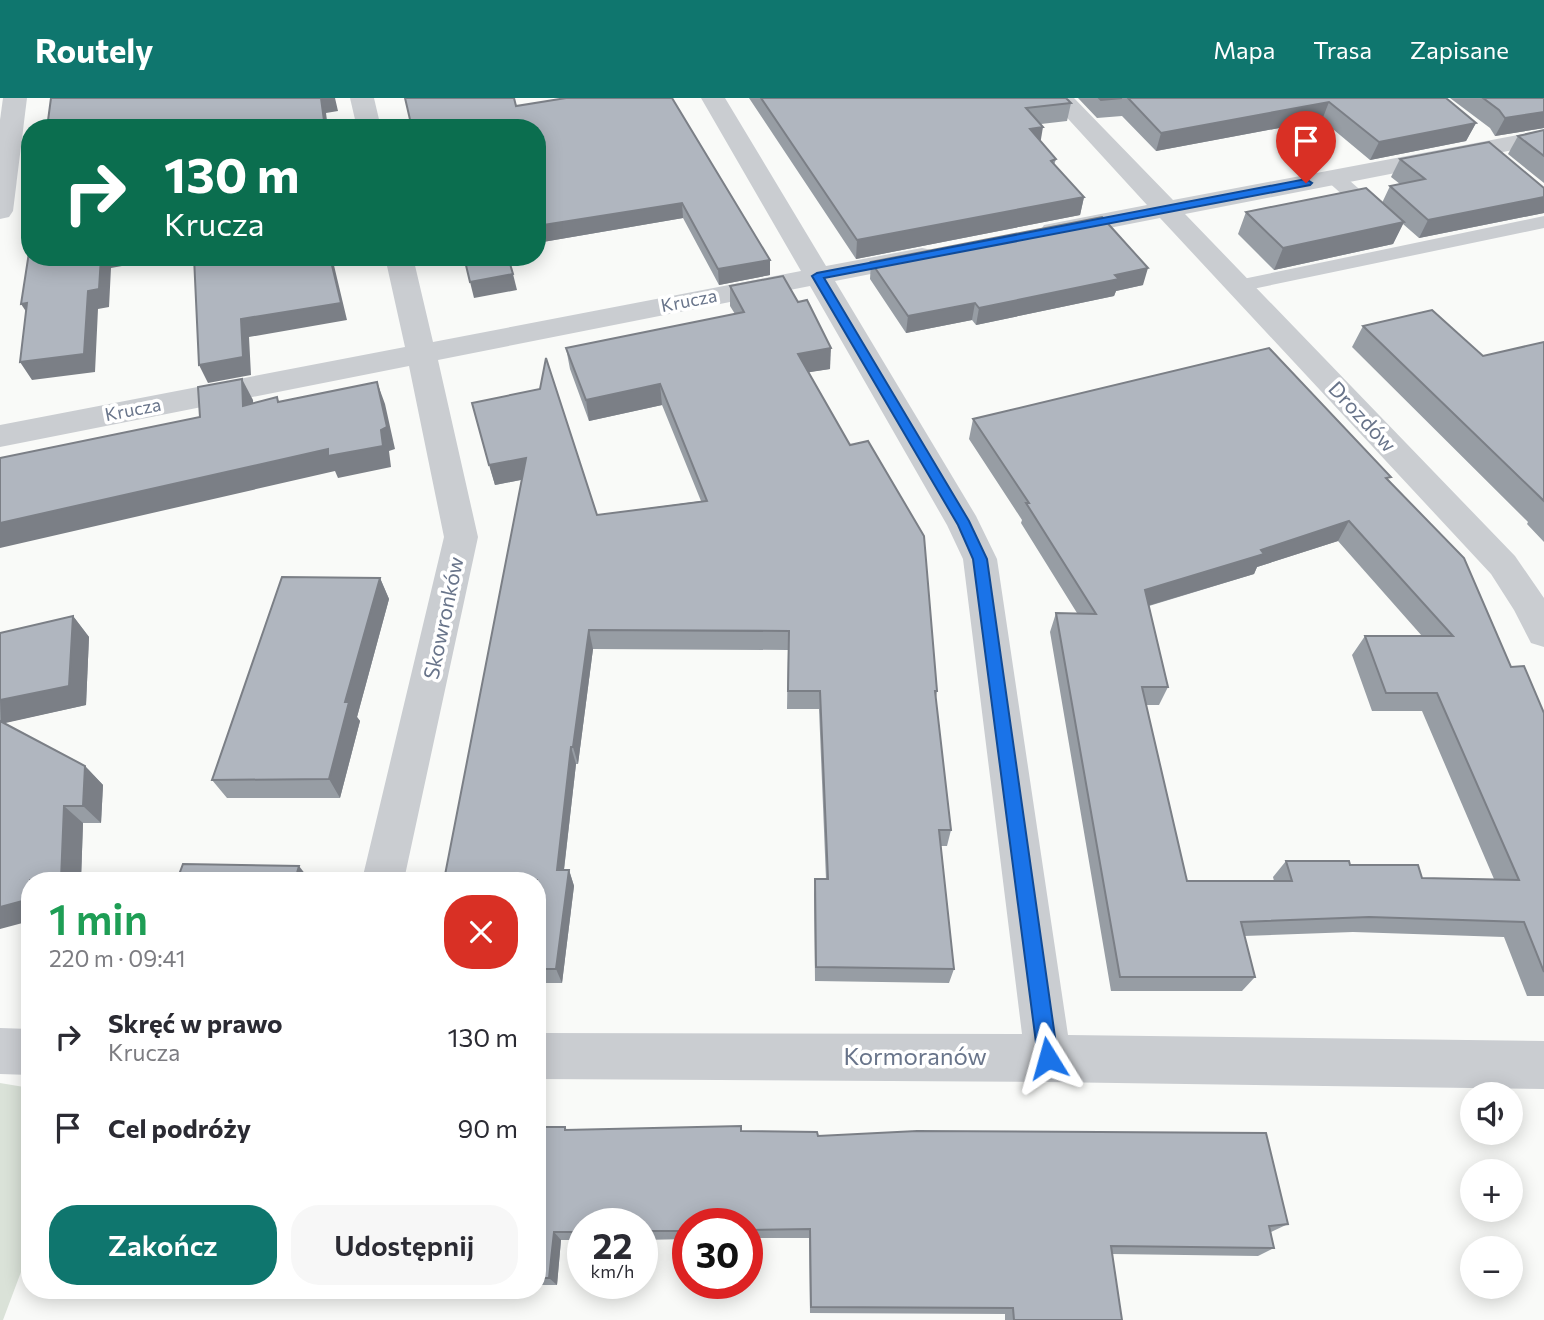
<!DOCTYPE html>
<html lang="pl">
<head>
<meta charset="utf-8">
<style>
  :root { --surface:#fff; --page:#f7f7f7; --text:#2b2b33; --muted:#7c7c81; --accent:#0f766e }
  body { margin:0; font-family:Commissioner,sans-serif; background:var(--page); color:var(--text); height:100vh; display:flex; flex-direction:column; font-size:26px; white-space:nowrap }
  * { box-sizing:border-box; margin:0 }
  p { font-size:23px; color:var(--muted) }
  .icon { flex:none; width:38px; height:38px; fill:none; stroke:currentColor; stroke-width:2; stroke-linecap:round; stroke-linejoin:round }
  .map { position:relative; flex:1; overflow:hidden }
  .details { position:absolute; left:21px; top:774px; width:525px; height:427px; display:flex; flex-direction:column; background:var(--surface); border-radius:28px; box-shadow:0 4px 18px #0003 }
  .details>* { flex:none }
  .hud { position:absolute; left:21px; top:21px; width:525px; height:147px; border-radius:28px; box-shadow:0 4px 18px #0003; background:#0b6e4f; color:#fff; overflow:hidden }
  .tools { position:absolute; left:1460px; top:984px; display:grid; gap:14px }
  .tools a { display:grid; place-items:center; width:63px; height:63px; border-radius:50%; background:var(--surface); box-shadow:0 4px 18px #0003; font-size:35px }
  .speed { position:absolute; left:567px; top:1110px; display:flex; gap:14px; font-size:35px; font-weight:700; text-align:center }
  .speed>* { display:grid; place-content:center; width:91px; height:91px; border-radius:50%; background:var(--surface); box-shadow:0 4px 18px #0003; line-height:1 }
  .speed small { font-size:18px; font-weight:400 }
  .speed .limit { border:10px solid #d22; background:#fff; color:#111 }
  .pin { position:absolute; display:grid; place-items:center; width:60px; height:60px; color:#fff; margin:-72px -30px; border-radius:50% 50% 50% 0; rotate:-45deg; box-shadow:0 0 7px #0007 }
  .pin .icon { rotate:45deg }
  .me { position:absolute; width:77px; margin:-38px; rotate:352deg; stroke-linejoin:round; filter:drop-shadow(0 0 5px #0008) }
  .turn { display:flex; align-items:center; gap:24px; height:147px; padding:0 28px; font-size:32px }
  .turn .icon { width:91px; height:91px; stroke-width:2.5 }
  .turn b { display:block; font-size:49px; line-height:60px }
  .round { display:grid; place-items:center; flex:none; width:74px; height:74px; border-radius:28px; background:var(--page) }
  .summary { display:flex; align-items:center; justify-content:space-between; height:119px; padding:0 28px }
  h1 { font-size:42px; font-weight:600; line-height:52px; color:#1e9e55 }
  .button { display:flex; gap:14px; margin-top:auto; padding:14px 28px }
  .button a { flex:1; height:80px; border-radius:28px; background:var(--accent); color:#fff; font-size:28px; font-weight:600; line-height:80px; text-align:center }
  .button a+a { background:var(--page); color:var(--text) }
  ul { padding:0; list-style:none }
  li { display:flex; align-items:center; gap:21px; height:91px; padding:0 28px }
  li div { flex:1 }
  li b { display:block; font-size:26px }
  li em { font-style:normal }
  header { display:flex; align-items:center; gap:42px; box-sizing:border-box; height:98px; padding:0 35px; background:var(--accent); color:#fff }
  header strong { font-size:33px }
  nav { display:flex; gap:38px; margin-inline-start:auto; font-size:24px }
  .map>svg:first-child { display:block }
  .green { fill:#dae2d8 }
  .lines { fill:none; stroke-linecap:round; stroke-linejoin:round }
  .lane { fill:#cacdd1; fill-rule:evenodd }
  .street { fill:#cacdd1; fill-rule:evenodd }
  .wall { fill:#979da4; fill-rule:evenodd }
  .shaded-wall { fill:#7b7f86 }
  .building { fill:#b0b6bf; stroke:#7b7f86; stroke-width:2; fill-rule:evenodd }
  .route { fill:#1a73e8; stroke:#114b97; stroke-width:2 }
  .labels { text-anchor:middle; stroke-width:7; stroke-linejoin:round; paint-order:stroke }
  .far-street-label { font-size:18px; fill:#68748a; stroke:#fff }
  .street-label { font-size:21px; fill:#68748a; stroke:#fff }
  .near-street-label { font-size:24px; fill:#68748a; stroke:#fff }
</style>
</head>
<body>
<header>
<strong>Routely</strong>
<nav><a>Mapa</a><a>Trasa</a><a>Zapisane</a></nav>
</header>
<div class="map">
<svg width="1544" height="1222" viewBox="0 0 1544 1222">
  <rect width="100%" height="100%" fill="#f9faf8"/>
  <path class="green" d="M0 985 30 990V1150L3 1222H0Z"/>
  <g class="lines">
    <g class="lane">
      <path d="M1334 73 1341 75 1384 113 1387 117 1384 121H1370L1327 83 1325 79 1327 75Z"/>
      <path d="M1544 118V130L1238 194 1231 192 1228 188 1231 184 1238 182Z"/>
    </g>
    <g class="street">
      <path d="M3 0H27L13 113 9 119 0 121V22Z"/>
      <path d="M350 0H374L381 30H357Z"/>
      <path d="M701 0H725L826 168 922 150 932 152 936 158 932 164 835 183 976 418 997 461 1068 937 1544 943V991L1048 984 537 981V935L1022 936 963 461 947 427 810 188 438 262 478 439 404 782H362L444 439 409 268 0 349V327L405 249 385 159H413L433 244 801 173Z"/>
      <path d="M1049 0H1074L1173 102 1544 32V46L1185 116 1515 458 1544 500V549L1531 545 1514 512 1491 476 1160 120 1053 141 1044 139 1040 133 1044 127 1147 107Z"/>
      <path d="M0 930 30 931V977L0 976Z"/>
    </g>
  </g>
  <g class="wall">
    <path d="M566 0 770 177 719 187 683 120 537 145V30L516 8Z"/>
    <path d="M749 0H1066L1071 5 1067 23 1041 26 1040 43 1056 61 1054 67 1084 99 1080 117 856 161Z"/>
    <path d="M1078 0H1446L1476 25 1466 43 1370 62 1322 22 1156 53 1122 18 1097 20Z"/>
    <path d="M1450 0H1544V30L1495 38 1490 30Z"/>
    <path d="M1544 32V85L1508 56 1518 38Z"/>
    <path d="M1400 61 1544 90V115L1419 140 1403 126 1393 146 1274 172 1238 136 1246 114 1382 105 1390 88 1400 86 1391 79Z"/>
    <path d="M871 164 1143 187 1116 193 1114 198 976 227 972 222 906 235 870 181Z"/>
    <path d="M730 188 830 271 809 274 937 593 936 600 951 732 947 748H941L954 871 949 885 815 883 814 796 815 781H826L819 611H787L788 552 593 551 578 666H576L564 772H569L574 788 562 885H537V782L521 382 495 387 472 305 597 417 701 403 662 307 589 323 570 271 566 250 735 216 730 208Z"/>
    <path d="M1363 228 1483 258 1544 244V444L1527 426 1528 424 1352 249Z"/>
    <path d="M973 321 1388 382 1511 569 1544 615V898H1527L1504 839 1353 834 1244 838 1255 879 1242 893H1111L1050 534 1056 515H1077L1021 425 1022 422 969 341ZM1338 443 1422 538H1365L1352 557 1372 613H1422L1494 781 1422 780 1350 767 1286 763 1273 779 1274 783H1187L1146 607H1159L1168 589 1149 508 1254 476 1257 469Z"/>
    <path d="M380 480 389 501 357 619 360 623 340 700H227L212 682Z"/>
    <path d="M73 518 89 539 86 607 3 625 85 668 103 687 101 725H83L81 782H30L0 831V535Z"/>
    <path d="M537 1029H565L567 1032 741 1033 818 1038 1288 1126 1271 1134 1274 1150 1258 1158 1112 1156 1122 1222H1005V1216L810 1215 809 1140H747V1125H688V1141L642 1142V1125H583V1142H561L557 1187H537Z"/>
  </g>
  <g class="shaded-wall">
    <path d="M321 0H335L338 13 326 15 328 30H325Z"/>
    <path d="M1329 4 1322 22 1156 53 1161 35Z"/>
    <path d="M1544 14V30L1495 38 1505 20Z"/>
    <path d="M1476 25 1466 43 1370 62 1379 44Z"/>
    <path d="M1043 29 1040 47 1030 31Z"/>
    <path d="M1084 99 1080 117 856 161 857 142Z"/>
    <path d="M1544 99V115L1419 140 1428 122Z"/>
    <path d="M682 105 683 120 537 145V128Z"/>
    <path d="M1404 124 1393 146 1274 172 1283 150Z"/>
    <path d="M101 159H171L111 170 109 209 98 211 95 274 32 282 20 264 88 193Z"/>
    <path d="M330 159H332L347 222 249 239 251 277 208 285 199 267 241 221Z"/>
    <path d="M770 162V177L719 187 718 171Z"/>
    <path d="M1148 170 1143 187 1116 193 1114 198 976 227 979 210 1115 177Z"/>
    <path d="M513 176 517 192 474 200 470 184Z"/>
    <path d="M27 205 33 224 21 206Z"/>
    <path d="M975 205 972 222 906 235 908 218Z"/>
    <path d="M831 250 830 271 798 276V256Z"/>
    <path d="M242 281 253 302 254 330 243 308Z"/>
    <path d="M377 284 385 306 395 351 389 353 391 369 338 380 335 373 0 450V425L381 332Z"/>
    <path d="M660 286 662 307 589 323 586 302Z"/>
    <path d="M526 360 530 380 495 387 489 367Z"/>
    <path d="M1349 423 1338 443 1257 469 1254 476 1137 511 1145 492 1261 452Z"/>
    <path d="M380 480 389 501 357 619 360 623 340 700 329 681 345 604Z"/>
    <path d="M73 518 89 539 86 607 1 626 0 602Z"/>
    <path d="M589 532 593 551 578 666 573 649Z"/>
    <path d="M571 649 576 666 562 788 557 772Z"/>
    <path d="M85 668 103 687 101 725 83 708Z"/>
    <path d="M64 708 83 725 81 782H61Z"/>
    <path d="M299 768 310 782H295Z"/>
    <path d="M569 772 574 788 562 885 556 871Z"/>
    <path d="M30 801V823L0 831V809Z"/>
    <path d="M554 1134 561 1142 557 1187 549 1180Z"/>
  </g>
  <g class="building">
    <path d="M51 0H321L325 30H47Z"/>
    <path d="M405 0H514L516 8 566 0H672L770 162 718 171 682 105 537 128V30H431L430 27 412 30Z"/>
    <path d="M761 0H1066L1071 5 1026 10 1043 29 1030 31 1056 61 1051 63 1084 99 857 142Z"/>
    <path d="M1099 0H1122L1101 2Z"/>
    <path d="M1128 0H1446L1476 25 1379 44 1329 4 1161 35Z"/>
    <path d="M1483 0H1544V14L1505 20 1499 12Z"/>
    <path d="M1544 32V58L1518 38Z"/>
    <path d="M1489 44 1544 90V99L1428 122 1390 88 1425 81 1400 61Z"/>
    <path d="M1366 90 1404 124 1283 150 1246 114Z"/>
    <path d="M1102 119 1148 170 1115 177 1119 181 979 210 975 205 908 218 871 164Z"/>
    <path d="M30 148V159H101L99 191 88 193 84 256 20 264 27 205 21 206Z"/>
    <path d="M194 159H330L341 205 241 221 243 259 199 267Z"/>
    <path d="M464 159H508L513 176 470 184Z"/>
    <path d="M783 178 798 204 807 202 831 250 798 256 850 347 868 343 924 438 937 593H935L951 732H939L954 871 816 869 815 781H828L820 593H788L789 533 589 532 573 649H571L557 772H569L556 871H537V782H444L526 360 489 367 472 305 540 291 546 260 597 417 707 403 660 286 586 302 566 250 744 214 730 188Z"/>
    <path d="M1432 212 1483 258 1544 244V403L1363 228Z"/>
    <path d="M1269 250 1391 379 1386 380 1464 460 1511 569 1524 568 1544 615V874L1524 824 1369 819 1241 824 1255 879H1120L1056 515 1096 516 1026 405H1029L973 321ZM1349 423 1453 538H1365L1386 595H1437L1519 782 1422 780 1418 767H1350L1349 763H1286L1292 783H1187L1142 589H1168L1145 492 1264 456 1261 452Z"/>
    <path d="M242 281 243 308 277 299 278 304 377 284 387 329 381 332 383 348 328 358V351L0 425V360L200 319 198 289Z"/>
    <path d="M282 479 380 480 345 604H349L329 681 212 682Z"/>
    <path d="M73 518 69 588 0 602V535Z"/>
    <path d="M0 623 85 668 83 708H64L61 782H30V801L0 809Z"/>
    <path d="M183 766 299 768 295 782H177Z"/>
    <path d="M741 1028V1033L817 1034 818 1038 917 1033 1266 1035 1288 1126 1269 1128 1274 1150 1111 1148 1122 1222H1014L1013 1210 811 1209 810 1131 747 1132V1125H688V1133H642V1125H583V1134H554L549 1180H537V1029H565V1032Z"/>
  </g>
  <path class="route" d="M1306 81 1312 85 1310 87 824 180 969 423 987 461 1058 960 1055 966 1048 969 1041 966 1038 960 973 461 958 427 812 178 817 175Z"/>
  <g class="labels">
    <g class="far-street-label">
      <text transform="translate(689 203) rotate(-11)" y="6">Krucza</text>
      <text transform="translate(133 312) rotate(-11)" y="6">Krucza</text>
    </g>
    <g class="street-label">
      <text transform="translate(1362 319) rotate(47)" y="7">Drozdów</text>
      <text transform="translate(444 520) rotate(-78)" y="7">Skowronków</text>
    </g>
    <g class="near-street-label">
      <text x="915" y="967">Kormoranów</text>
    </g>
  </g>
</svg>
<div class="tools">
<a><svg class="icon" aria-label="sound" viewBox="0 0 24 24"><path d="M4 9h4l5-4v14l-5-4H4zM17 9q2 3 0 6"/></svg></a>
<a>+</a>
<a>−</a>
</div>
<div class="speed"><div>22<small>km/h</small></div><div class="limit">30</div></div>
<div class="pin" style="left:1306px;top:85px;background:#d93025"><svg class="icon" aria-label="arrive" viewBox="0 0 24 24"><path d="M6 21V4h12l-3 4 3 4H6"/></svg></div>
<svg class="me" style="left:1048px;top:960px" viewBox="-20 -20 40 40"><path d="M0-17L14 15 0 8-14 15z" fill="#1a73e8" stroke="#fff" stroke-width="4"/></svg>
<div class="hud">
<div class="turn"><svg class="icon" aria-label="right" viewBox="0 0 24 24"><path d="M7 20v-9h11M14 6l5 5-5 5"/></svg><div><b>130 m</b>Krucza</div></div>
</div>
<section class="details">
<div class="summary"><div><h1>1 min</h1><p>220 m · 09:41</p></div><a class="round" style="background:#d93025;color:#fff"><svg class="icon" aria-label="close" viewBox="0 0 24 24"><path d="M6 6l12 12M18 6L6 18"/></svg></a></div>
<ul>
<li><svg class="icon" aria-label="right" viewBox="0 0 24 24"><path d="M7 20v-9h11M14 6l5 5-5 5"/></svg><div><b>Skręć w prawo</b><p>Krucza</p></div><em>130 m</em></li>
<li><svg class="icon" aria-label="arrive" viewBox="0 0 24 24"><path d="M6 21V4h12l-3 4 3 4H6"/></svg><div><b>Cel podróży</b></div><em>90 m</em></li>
</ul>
<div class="button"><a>Zakończ</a><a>Udostępnij</a></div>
</section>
</div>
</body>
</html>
